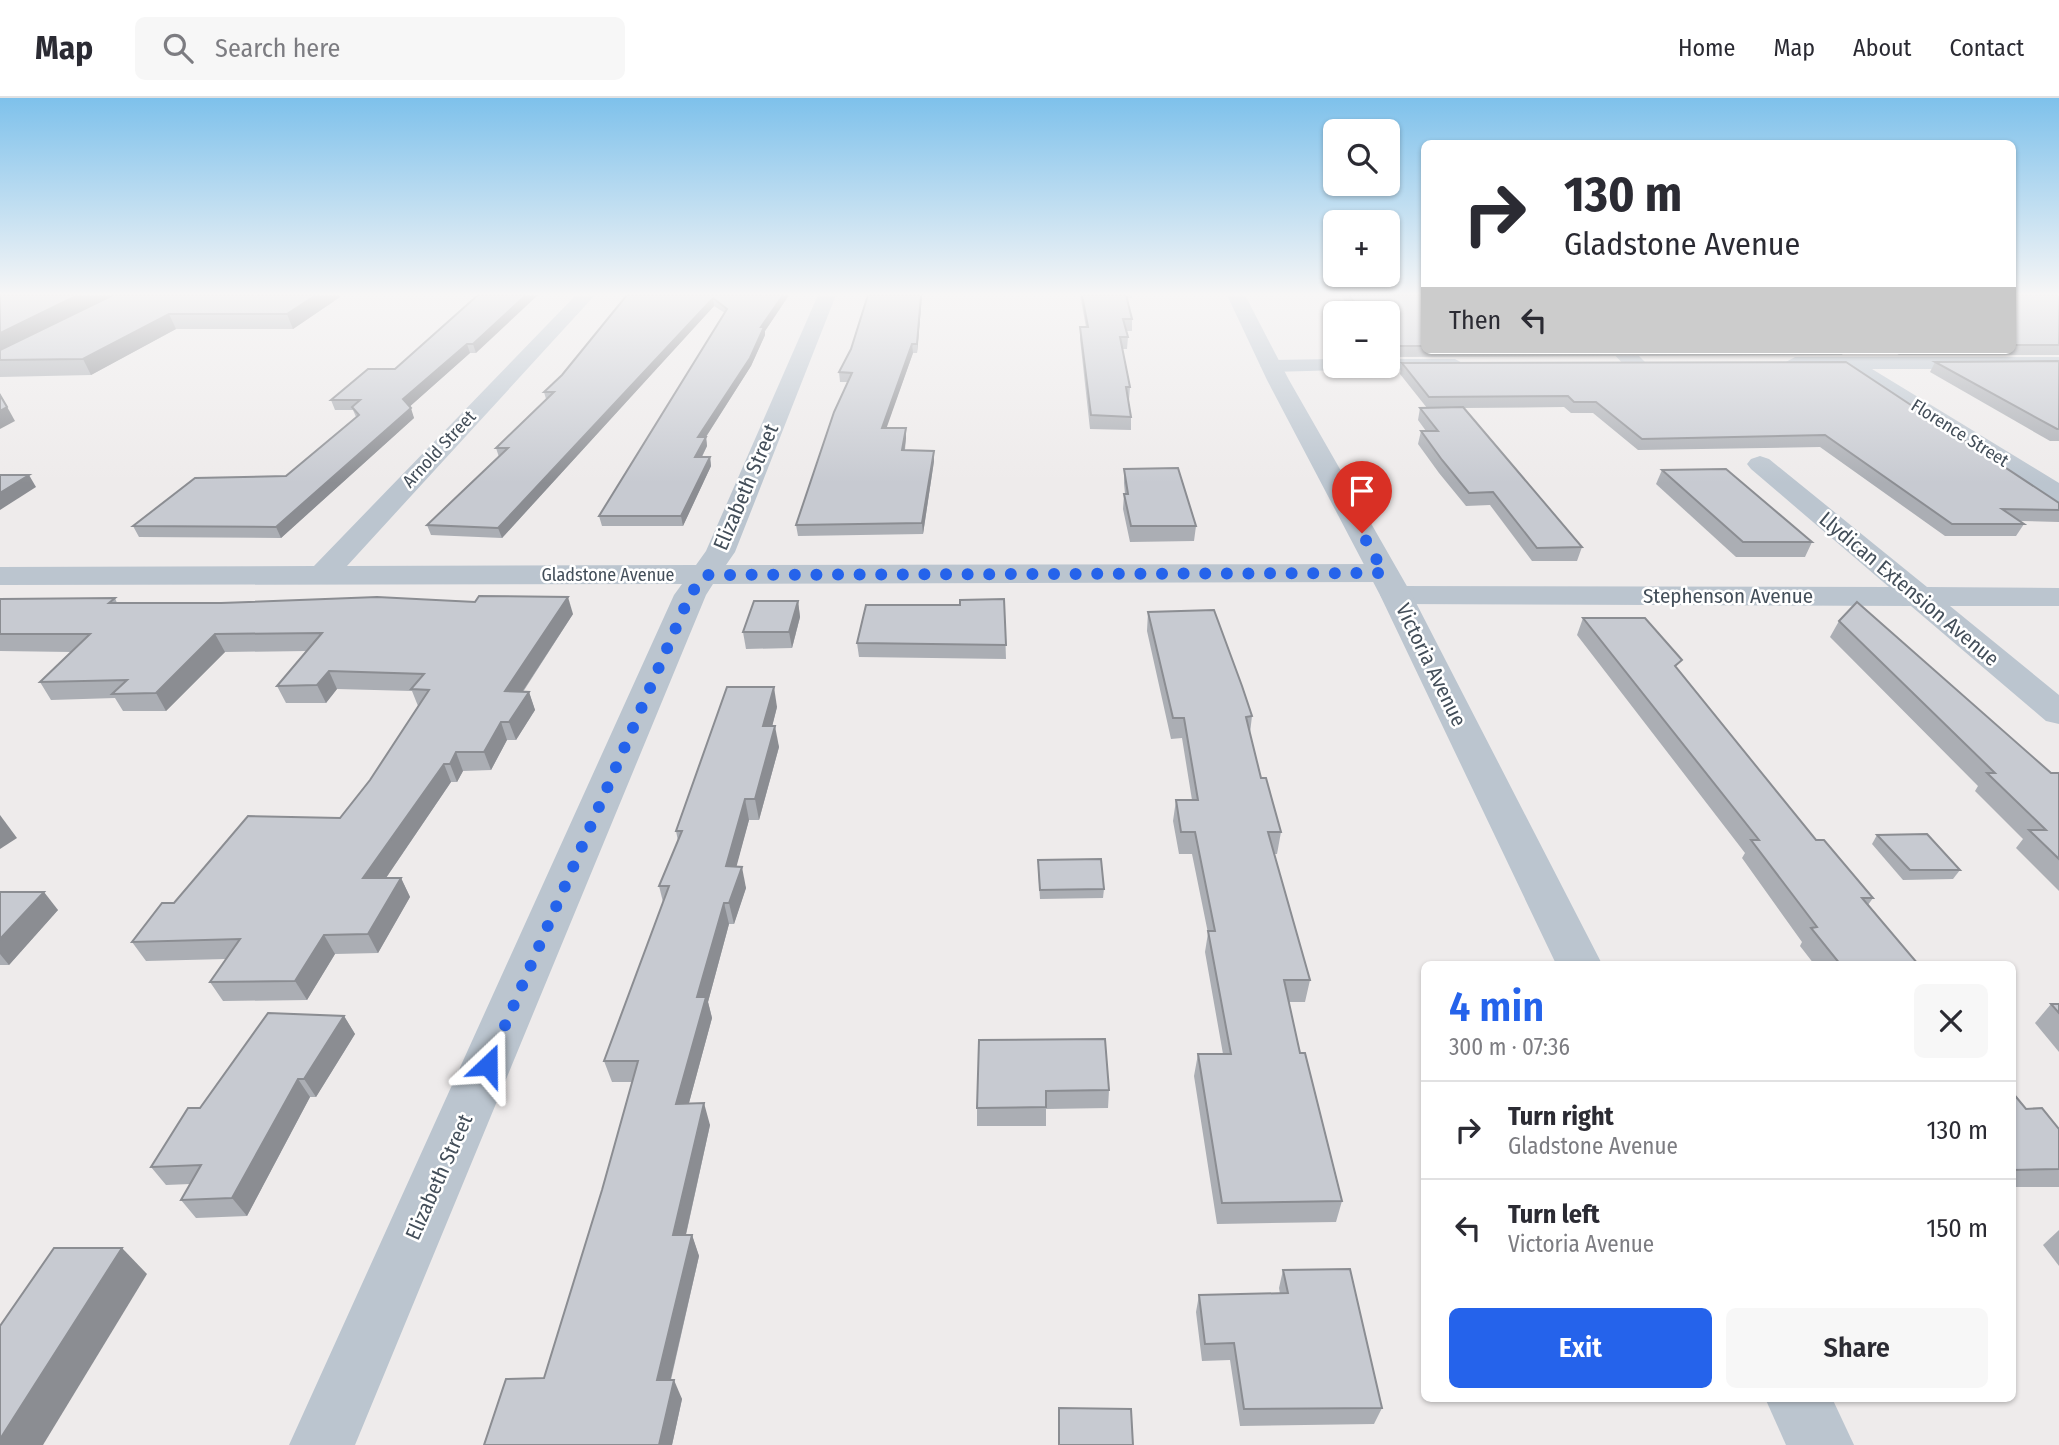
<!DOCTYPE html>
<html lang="en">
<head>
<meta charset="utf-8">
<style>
  :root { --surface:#fff; --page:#f7f7f7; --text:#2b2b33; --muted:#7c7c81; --line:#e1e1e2; --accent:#2563eb }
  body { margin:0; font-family:"Fira Sans Condensed",sans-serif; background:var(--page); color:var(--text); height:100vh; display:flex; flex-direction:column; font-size:26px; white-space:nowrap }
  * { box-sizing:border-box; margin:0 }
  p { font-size:23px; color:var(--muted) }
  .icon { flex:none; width:38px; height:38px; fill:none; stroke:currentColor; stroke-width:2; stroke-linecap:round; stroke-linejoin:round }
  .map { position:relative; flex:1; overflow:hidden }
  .drawer { position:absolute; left:1421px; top:863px; width:595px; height:441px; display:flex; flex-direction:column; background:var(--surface); border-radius:10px; box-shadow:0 2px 5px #0004 }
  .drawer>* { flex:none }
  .hud { position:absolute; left:1421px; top:42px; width:595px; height:214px; border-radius:10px; box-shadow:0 2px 5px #0004; background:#fff; color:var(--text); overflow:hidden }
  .controls { position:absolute; left:1323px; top:21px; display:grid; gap:14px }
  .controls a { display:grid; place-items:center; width:77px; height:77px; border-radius:10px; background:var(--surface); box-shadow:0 2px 5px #0004; font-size:35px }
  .pin { position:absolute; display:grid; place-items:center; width:60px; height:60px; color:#fff; margin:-72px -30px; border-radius:50% 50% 50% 0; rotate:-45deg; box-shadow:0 0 7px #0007 }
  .pin .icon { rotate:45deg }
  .me { position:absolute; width:77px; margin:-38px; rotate:23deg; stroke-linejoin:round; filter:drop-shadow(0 0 5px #0008) }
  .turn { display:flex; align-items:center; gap:24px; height:147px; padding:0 28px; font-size:32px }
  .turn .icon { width:91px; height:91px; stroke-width:2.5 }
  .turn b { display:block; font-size:49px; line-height:60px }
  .then { display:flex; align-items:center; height:66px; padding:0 28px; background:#0003; gap:14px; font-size:26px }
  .round { display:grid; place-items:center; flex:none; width:74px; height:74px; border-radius:10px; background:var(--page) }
  .overview { display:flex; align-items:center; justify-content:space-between; height:119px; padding:0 28px }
  h1 { font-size:42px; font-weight:600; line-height:52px; color:var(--accent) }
  .primary-button { display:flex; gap:14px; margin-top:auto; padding:14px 28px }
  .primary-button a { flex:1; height:80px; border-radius:10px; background:var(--accent); color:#fff; font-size:28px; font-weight:600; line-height:80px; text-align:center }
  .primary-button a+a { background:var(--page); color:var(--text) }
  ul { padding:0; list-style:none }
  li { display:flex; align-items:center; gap:21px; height:98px; padding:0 28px; border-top:2px solid var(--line) }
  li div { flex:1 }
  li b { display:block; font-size:26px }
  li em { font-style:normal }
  header { display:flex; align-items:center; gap:42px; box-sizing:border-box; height:98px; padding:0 35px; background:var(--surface); border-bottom:2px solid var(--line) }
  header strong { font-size:33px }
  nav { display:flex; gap:38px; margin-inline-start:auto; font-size:24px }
  .search { width:490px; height:63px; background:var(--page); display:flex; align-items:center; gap:18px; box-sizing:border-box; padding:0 24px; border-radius:10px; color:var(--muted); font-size:26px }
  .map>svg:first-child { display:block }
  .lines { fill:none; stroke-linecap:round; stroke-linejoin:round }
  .minor { fill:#bbc5cf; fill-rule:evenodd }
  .tertiary { fill:#bbc5cf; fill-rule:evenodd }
  .wall { fill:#abaeb4 }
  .shaded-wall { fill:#8b8d92 }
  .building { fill:#c7cad1; stroke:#8b8d92; stroke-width:2 }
  .route { stroke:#2563eb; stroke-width:12; stroke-dasharray:0 21.6 }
  .labels { text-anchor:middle; stroke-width:5; stroke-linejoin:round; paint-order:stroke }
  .far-street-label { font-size:18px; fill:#434e59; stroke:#fff }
  .street-label { font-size:21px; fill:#434e59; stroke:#fff }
</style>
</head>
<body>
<header>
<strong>Map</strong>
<div class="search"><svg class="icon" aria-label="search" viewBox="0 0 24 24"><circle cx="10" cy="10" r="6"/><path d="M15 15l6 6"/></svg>Search here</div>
<nav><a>Home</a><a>Map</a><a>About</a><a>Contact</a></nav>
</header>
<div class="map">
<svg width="2059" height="1347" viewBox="0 0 2059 1347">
  <rect width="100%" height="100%" fill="#eeebeb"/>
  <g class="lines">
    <g class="minor">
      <path d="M576 197H595L347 468 696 467 706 453 818 197H836L735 454 726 467 1384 466 1395 469 1399 475 1395 481 1384 484 713 486 706 497 355 1347H289L674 497 682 486 0 487V469L314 468Z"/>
      <path d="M1610 252H1633L1646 265 1635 271 1627 270Z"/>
      <path d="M1795 259H2059V271H1872L2059 385V404L2049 402 1841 271 1787 270 1784 265Z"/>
      <path d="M1335 261V268H1345L1343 272 1271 274 1260 268 1271 262Z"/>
      <path d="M1388 261H1455L1466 267 1455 273 1380 272 1378 268H1388Z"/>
      <path d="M1760 358 1769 361 1927 489 2059 490V508H1950L2059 597V626L2046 623 1911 508 1396 506 1385 504 1380 497 1385 490 1396 488 1889 489 1751 371 1747 366 1751 361Z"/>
    </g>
    <g class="tertiary">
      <path d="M1227 197H1245L1289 282 1412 497 1602 866H1556L1380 497 1267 282Z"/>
      <path d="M1765 1300H1832L1854 1347H1786Z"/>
    </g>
  </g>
  <g class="wall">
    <path d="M0 197H339L340 199 293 231H176L91 277 0 279Z"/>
    <path d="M478 197 476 255H470L409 309 414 320 281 440 139 439 133 428 286 378 356 319 353 312H335L331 302 395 271Z"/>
    <path d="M627 197H789L765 233V237L751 268 706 339 707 348 702 359H710L711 368 683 428H602L599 418 725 215 714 208 502 440 431 437 427 427 499 359 496 350 546 301 544 294 562 277Z"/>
    <path d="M922 197 917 255H913L886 330H906V340L905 352 934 363 923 436 798 438 796 427 848 284H840L839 274Z"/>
    <path d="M1080 197H1132V200H1127L1132 221V233H1126L1128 239 1127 251H1122L1130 289 1129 302H1128L1131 319V332L1090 331 1080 241V229H1086Z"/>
    <path d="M1340 197H1424V252H1845L1842 257 1388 259V215H1354Z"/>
    <path d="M2012 197H2059V257H1899L1890 252H2012Z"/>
    <path d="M2059 263V343H2050L1930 274 1935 264Z"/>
    <path d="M1846 264 2059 405V424L2020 423 2024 426 2016 438H1945L1820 349 1638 352 1593 315H1571L1564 309 1463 310 1582 449 1577 463H1532L1490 407 1466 408 1439 375 1418 346 1421 333H1426L1418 322 1420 310H1427L1400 276 1402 265Z"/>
    <path d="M1124 371 1196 428 1194 443 1130 444 1123 411 1124 396H1125L1124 385Z"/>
    <path d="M1662 372 1812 444 1805 459H1736L1656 386Z"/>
    <path d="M115 500 117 505 573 516 523 594H529L535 612 516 642H507L491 672 463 673 457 684H451L386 780H401L410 799 378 855 335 856 307 902 223 903 210 884 226 861 146 863 132 844 174 805 340 720 370 682 418 608 412 593 337 591 326 605H286L277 588 307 553 225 554 166 613H123L115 600 51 602 40 584 72 554 0 553V501Z"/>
    <path d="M1004 501 1006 561 859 559 857 545 960 507Z"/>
    <path d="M798 503 800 519 792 550 746 551 743 534Z"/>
    <path d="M1148 514 1252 618 1250 635 1261 680 1281 734 1277 756H1274L1310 882 1305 904H1289L1300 955 1342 1103 1336 1124 1217 1126 1194 978 1198 956H1223L1205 854 1208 835 1192 756H1179L1173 723 1176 702H1192L1182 640 1171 641 1147 533Z"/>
    <path d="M1583 520 1678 572 1816 742 1873 800 1868 807 1918 866H1814L1800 848 1802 844 1742 760 1745 755 1577 537Z"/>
    <path d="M1839 523 2051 675H2059V793L2016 750 2023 741 1975 693 1978 688 1830 539Z"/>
    <path d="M777 609 772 628 779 649 759 722H749L736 768 746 790 734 826H729L708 904 712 920 689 1005 710 1027 686 1137H692L699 1158 671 1282 682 1301 672 1347H484L544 1280 602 1092 632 984H612L604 963 663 804 659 788 678 743 676 733Z"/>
    <path d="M1877 737 1960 772 1953 781 1903 782 1872 746Z"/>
    <path d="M1038 771 1104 791 1103 800 1040 801Z"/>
    <path d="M0 794 58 812 9 867H0Z"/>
    <path d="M2051 906H2059V954L2035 925Z"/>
    <path d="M344 918 355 936 316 999H310L247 1118 196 1120 181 1102 190 1086 166 1087 151 1069Z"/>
    <path d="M979 942 1109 992 1108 1010 1046 1011V1028H977V1010Z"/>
    <path d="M2012 994 2059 1071V1089H2012Z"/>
    <path d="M2059 1132V1168L2043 1147Z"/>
    <path d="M1283 1172 1382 1310 1374 1326 1240 1328 1230 1262 1202 1263 1196 1214 1199 1197 1280 1196 1279 1190Z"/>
  </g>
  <g class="shaded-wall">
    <path d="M78 197H114L0 255V235Z"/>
    <path d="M316 197H339L340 199 293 231 287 216Z"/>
    <path d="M526 197H538L476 255 473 246Z"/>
    <path d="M783 197H789L765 233V237L751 268 700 348 698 339 761 229Z"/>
    <path d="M921 197H922L917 255V246Z"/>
    <path d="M713 200 714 208 502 440 498 430Z"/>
    <path d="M169 216 176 231 91 277 83 261Z"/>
    <path d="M467 246 470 255 407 311 403 301Z"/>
    <path d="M912 246 913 255 883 340 882 330Z"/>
    <path d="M0 296 15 323 0 331Z"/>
    <path d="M411 310 414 320 281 440 276 429Z"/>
    <path d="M906 330V340L903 363 902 352Z"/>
    <path d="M706 339 707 348 697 368 695 359Z"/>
    <path d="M934 353V363L923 436 922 425Z"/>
    <path d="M710 359 711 368 683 428 681 418Z"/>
    <path d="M29 377 36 389 0 412V395Z"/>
    <path d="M568 499 573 516 511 611 505 593Z"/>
    <path d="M798 503 800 519 792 550 789 534Z"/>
    <path d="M215 536 225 554 166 613 156 595Z"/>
    <path d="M329 573 337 591 326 605 317 587Z"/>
    <path d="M774 589 777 609 767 649 763 628Z"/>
    <path d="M529 594 535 612 516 642 509 624Z"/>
    <path d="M501 624 507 642 491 672 484 654Z"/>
    <path d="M775 628 779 649 759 722 755 701Z"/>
    <path d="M456 654 463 673 457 684 450 666Z"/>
    <path d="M444 666 451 684 373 799 363 780Z"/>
    <path d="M745 701 749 722 731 789 726 768Z"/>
    <path d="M0 717 17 740 0 751Z"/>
    <path d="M742 769 746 790 734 826 729 805Z"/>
    <path d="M401 780 410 799 378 855 368 836Z"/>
    <path d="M44 794 58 812 9 867 0 856V841Z"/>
    <path d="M724 805 729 826 708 904 712 920 683 1027 676 1006 697 899Z"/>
    <path d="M324 837 335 856 307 902 295 883Z"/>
    <path d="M344 918 355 936 316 999 304 981Z"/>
    <path d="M298 981 310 999 247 1118 232 1100Z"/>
    <path d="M704 1005 710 1027 681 1158 673 1137Z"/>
    <path d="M692 1137 699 1158 666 1301 657 1282Z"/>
    <path d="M122 1150 147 1176 43 1347H0V1341Z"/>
    <path d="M674 1282 682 1301 672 1347H659Z"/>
  </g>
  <g class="building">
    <path d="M0 197H78L0 235Z"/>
    <path d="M113 197H316L287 216H169L83 261 0 262V252Z"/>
    <path d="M478 197H526L473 246H467L403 301 411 310 276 429 133 428 195 380 286 378 359 317 352 309 360 302H331L368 271H395Z"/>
    <path d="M627 197H783L761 229H764L750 260 698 339H706L695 359H710L681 418H599L727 211 713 200 498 430 427 427 508 350H496L554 294H544L562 277Z"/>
    <path d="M868 197H921L917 246H912L882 330H906L902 352 934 353 922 425 796 427 834 314 852 275 839 274 851 251Z"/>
    <path d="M1082 197H1126L1132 221H1123L1128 239H1120L1130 289H1126L1131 319 1091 317 1080 229H1088Z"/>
    <path d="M1349 197H1424V248H1389L1388 247V215H1363Z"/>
    <rect x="2012" y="197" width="47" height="50"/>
    <path d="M2059 263V331H2057L1935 264Z"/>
    <path d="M1846 264 2059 405V412L2002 411 2024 426H1952L1825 337 1642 341 1596 304H1574L1568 298 1429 299 1402 265Z"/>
    <path d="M0 297 7 309 0 313Z"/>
    <path d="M1463 309 1582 449 1537 450 1493 394 1469 395 1442 362 1421 333H1438L1420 310Z"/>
    <path d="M1178 370 1196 428H1131L1124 396H1128L1124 371Z"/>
    <path d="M1726 371 1812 444H1743L1662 372Z"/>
    <path d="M0 377H29L0 395Z"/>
    <path d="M479 498 568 499 505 593 529 594 509 624H501L484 654H456L450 666H444L363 780H401L368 836 324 837 295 883 210 884 240 841 132 844 162 805H174L248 718 340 720 370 682 429 592 411 591 424 576 329 573 317 587 277 588 322 535 215 536 156 595 112 596 127 582 40 584 90 536H0V501L115 500 109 505H221L377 499 475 504Z"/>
    <path d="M1004 501 1006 547 857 545 866 507H960V502Z"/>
    <path d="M754 503H798L789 534H743Z"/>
    <path d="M1857 504 2051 675H2059V761L2029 732H2046L1987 675H1995L1839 523Z"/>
    <path d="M1214 512 1242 588 1252 618 1246 619 1261 680H1266L1281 734H1268L1310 882H1284L1300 955H1305L1342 1103 1222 1105 1198 956H1231L1208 833H1215L1195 734H1181L1176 702H1198L1184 620H1173L1148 514Z"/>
    <path d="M1583 520H1645L1682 562 1675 568 1816 742H1824L1873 800H1862L1918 866H1840L1811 830 1817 829 1751 742H1759Z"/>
    <path d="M727 589H774L763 628H775L755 701H745L726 768 742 769 729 805H724L697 899H706L676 1006 704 1005 673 1137H692L657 1282H674L659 1347H484L506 1281 544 1280 602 1092 638 963H604L669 788H659L682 733H676Z"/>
    <path d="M1927 736 1960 772H1910L1877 737Z"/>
    <path d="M1101 761 1104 791 1040 792 1038 762Z"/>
    <path d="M0 794H44L0 841Z"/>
    <path d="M2051 906H2059V915Z"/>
    <path d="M268 915 344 918 304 981H298L232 1100 181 1102 201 1067 151 1069 188 1010H200Z"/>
    <path d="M1105 941 1109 992 1046 993V1009L977 1010 979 942Z"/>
    <path d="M2012 994 2026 1011 2042 1010 2059 1031V1071L2012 1072Z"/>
    <path d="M54 1150H122L0 1341V1228Z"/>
    <path d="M1350 1171 1382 1310 1244 1311 1234 1245 1205 1246 1199 1197 1288 1195 1283 1172Z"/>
    <path d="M1059 1310 1131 1311 1133 1347H1059Z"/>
  </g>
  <linearGradient id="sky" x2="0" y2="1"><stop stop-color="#7ec1eb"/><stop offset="0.51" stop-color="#f7f6f6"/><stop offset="1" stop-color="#f7f6f6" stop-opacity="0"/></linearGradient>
  <rect width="2059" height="385" fill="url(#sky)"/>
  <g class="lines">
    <path class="route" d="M488 967 690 497 705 477 1384 475 1362 435"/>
  </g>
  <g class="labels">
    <g class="far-street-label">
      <text transform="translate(1960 335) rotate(32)" y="6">Florence Street</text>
      <text transform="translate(439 351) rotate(-47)" y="6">Arnold Street</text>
      <text x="608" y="483">Gladstone Avenue</text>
    </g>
    <g class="street-label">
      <text transform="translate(746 389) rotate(-67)" y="7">Elizabeth Street</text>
      <text transform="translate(1909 491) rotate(40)" y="7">Llydican Extension Avenue</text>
      <text x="1728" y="505">Stephenson Avenue</text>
      <text transform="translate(1431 567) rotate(64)" y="7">Victoria Avenue</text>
      <text transform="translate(439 1079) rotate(-66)" y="7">Elizabeth Street</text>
    </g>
  </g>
</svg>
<div class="controls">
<a><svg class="icon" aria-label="search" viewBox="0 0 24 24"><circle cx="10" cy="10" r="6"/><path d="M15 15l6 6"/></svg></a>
<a>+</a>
<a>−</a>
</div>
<div class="pin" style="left:1362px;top:435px;background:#d93025"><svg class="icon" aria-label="arrive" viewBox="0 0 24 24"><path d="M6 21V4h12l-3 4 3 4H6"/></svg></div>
<svg class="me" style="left:488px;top:967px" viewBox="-20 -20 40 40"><path d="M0-17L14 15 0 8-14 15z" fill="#2563eb" stroke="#fff" stroke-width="4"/></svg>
<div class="hud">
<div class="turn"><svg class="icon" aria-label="right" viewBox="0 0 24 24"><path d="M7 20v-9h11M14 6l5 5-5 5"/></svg><div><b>130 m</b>Gladstone Avenue</div></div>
<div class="then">Then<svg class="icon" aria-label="left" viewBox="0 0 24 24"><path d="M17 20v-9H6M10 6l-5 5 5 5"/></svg></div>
</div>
<section class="drawer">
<div class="overview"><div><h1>4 min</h1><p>300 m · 07:36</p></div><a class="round"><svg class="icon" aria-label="close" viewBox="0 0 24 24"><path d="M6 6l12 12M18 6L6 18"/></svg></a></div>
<ul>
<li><svg class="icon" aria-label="right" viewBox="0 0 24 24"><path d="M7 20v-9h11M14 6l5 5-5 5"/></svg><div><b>Turn right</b><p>Gladstone Avenue</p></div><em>130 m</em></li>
<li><svg class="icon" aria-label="left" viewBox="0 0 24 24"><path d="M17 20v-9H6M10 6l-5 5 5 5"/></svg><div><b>Turn left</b><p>Victoria Avenue</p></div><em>150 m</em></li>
</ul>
<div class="primary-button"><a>Exit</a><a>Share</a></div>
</section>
</div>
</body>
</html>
